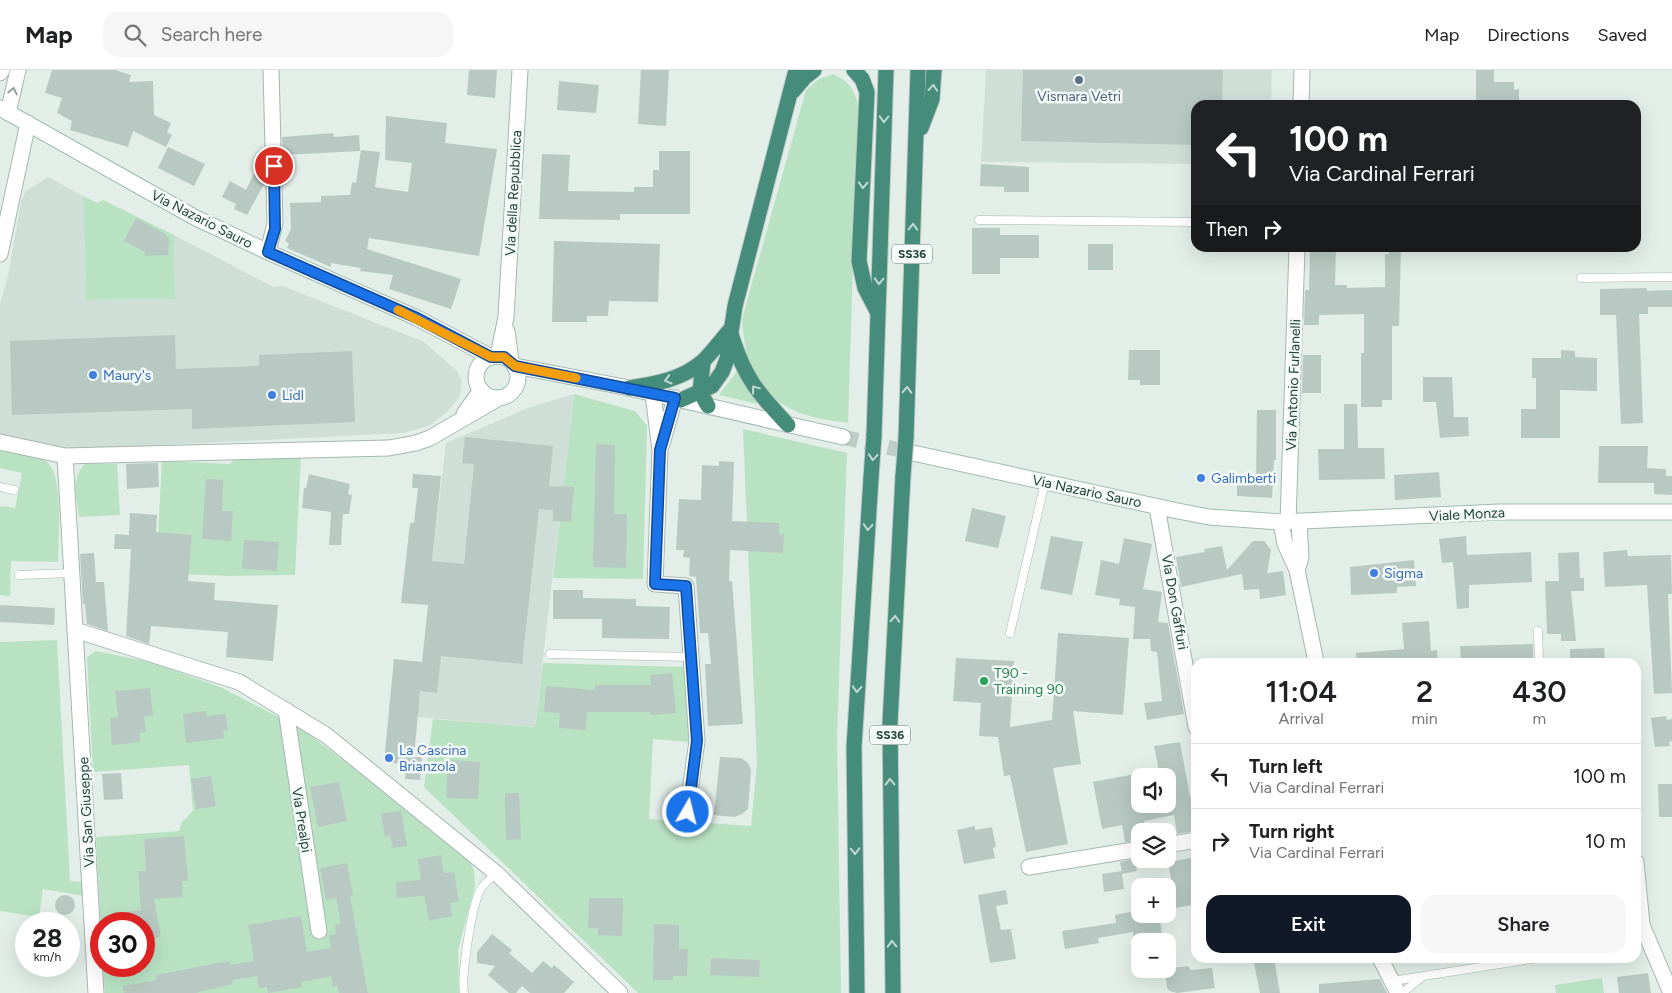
<!DOCTYPE html>
<html lang="en">
<head>
<meta charset="utf-8">
<style>
  :root { --surface:#fff; --page:#f6f6f6; --text:#202124; --muted:#757577; --line:#e0e0e0; --accent:#111827 }
  body { margin:0; font-family:Figtree,sans-serif; background:var(--page); color:var(--text); height:100vh; display:flex; flex-direction:column; font-size:19px; white-space:nowrap }
  * { box-sizing:border-box; margin:0 }
  p { font-size:16px; color:var(--muted) }
  .icon { flex:none; width:28px; height:28px; fill:none; stroke:currentColor; stroke-width:2; stroke-linecap:round; stroke-linejoin:round }
  .map { position:relative; flex:1; overflow:hidden }
  .panel { position:absolute; left:1191px; top:588px; width:450px; height:305px; display:flex; flex-direction:column; background:var(--surface); border-radius:15px; box-shadow:0 5px 20px #0002 }
  .panel>* { flex:none }
  .guide { position:absolute; left:1191px; top:30px; width:450px; height:152px; border-radius:15px; box-shadow:0 5px 20px #0002; background:#202124; color:#fff; overflow:hidden }
  .buttons { position:absolute; left:1131px; top:698px; display:grid; gap:10px }
  .buttons a { display:grid; place-items:center; width:45px; height:45px; border-radius:10px; background:var(--surface); box-shadow:0 5px 20px #0002; font-size:25px }
  .speed { position:absolute; left:15px; top:842px; display:flex; gap:10px; font-size:25px; font-weight:700; text-align:center }
  .speed>* { display:grid; place-content:center; width:65px; height:65px; border-radius:50%; background:var(--surface); box-shadow:0 5px 20px #0002; line-height:1 }
  .speed small { font-size:12px; font-weight:400 }
  .speed .limit { border:8px solid #d22; background:#fff; color:#111 }
  .pin { position:absolute; display:grid; place-items:center; width:42px; height:42px; color:#fff; margin:-21px; border:2px solid #fff; border-radius:50%; box-shadow:0 1px 5px #0007 }
  .me { position:absolute; width:55px; margin:-28px; rotate:8deg; stroke-linejoin:round; filter:drop-shadow(0 0 4px #0008) }
  .turn { display:flex; align-items:center; gap:18px; height:105px; padding:0 15px; font-size:22px }
  .turn .icon { width:65px; height:65px; stroke-width:2.5 }
  .turn b { display:block; font-size:35px; line-height:42px }
  .then { display:flex; align-items:center; height:48px; padding:0 15px; background:#0003; gap:10px; font-size:19px }
  .eta { display:flex; justify-content:space-evenly; align-items:center; height:85px; text-align:center }
  .eta b { font-size:30px; font-weight:600; line-height:35px }
  .action { display:flex; gap:10px; margin-top:auto; padding:10px 15px }
  .action a { flex:1; height:58px; border-radius:15px; background:var(--accent); color:#fff; font-size:20px; font-weight:600; line-height:58px; text-align:center }
  .action a+a { background:var(--page); color:var(--text) }
  ul { padding:0; list-style:none }
  li { display:flex; align-items:center; gap:15px; height:65px; padding:0 15px; border-top:1px solid var(--line) }
  li div { flex:1 }
  li b { display:block; font-size:19px }
  li em { font-style:normal }
  header { display:flex; align-items:center; gap:30px; box-sizing:border-box; height:70px; padding:0 25px; background:var(--surface); border-bottom:1px solid var(--line) }
  header strong { font-size:24px }
  nav { display:flex; gap:28px; margin-inline-start:auto; font-size:18px }
  .search { width:350px; height:45px; background:var(--page); display:flex; align-items:center; gap:12px; box-sizing:border-box; padding:0 18px; border-radius:15px; color:var(--muted); font-size:19px }
  .map>svg:first-child { display:block }
  .built { fill:#d0ded8 }
  .green { fill:#b9e2c3 }
  .building { fill:#b7c9c2 }
  .lines { fill:none; stroke-linecap:round; stroke-linejoin:round }
  .secondary-tunnel { stroke:#bcccc6; stroke-width:15; stroke-dasharray:15 8; stroke-linecap:butt }
  .service-casing { stroke:#a5b7b0; stroke-width:9 }
  .minor-casing { stroke:#a5b7b0; stroke-width:17 }
  .tertiary-casing { stroke:#a5b7b0; stroke-width:17 }
  .secondary-casing { stroke:#a0bbb1; stroke-width:17 }
  .trunk-casing { stroke:#c1cac7; stroke-width:17 }
  .service { stroke:#fff; stroke-width:8 }
  .minor { stroke:#fff; stroke-width:15 }
  .tertiary { stroke:#fff; stroke-width:15 }
  .secondary { stroke:#fff; stroke-width:15 }
  .trunk { stroke:#458c7b; stroke-width:15 }
  .trunk-bridge-casing { stroke:#c1cac7; stroke-width:17; stroke-linecap:butt }
  .trunk-bridge { stroke:#458c7b; stroke-width:15 }
  .oneway { stroke:#c0d9d2 }
  .oneway2 { stroke:#90a09c }
  .route-casing { stroke:#114b97; stroke-width:12 }
  .route { stroke:#1a73e8; stroke-width:9 }
  .slow { stroke:#f59e0b; stroke-width:9 }
  .service-dot { fill:#5c6f8a; stroke:#f4faf7; stroke-width:2 }
  .shop-dot { fill:#3f7fe0; stroke:#f4faf7; stroke-width:2 }
  .leisure-dot { fill:#2e9e5b; stroke:#f4faf7; stroke-width:2 }
  .labels { text-anchor:middle; stroke-width:5; stroke-linejoin:round; paint-order:stroke }
  .shield { fill:#f4faf7; stroke:#607971; stroke-width:1 }
  .shield-label { font-size:12px; font-weight:bold; fill:#204238 }
  .service-label { font-size:14px; fill:#4e5e75; stroke:#f4faf7 }
  .street-label { font-size:14px; fill:#204238; stroke:#f4faf7 }
  .shop-label { font-size:14px; fill:#366cbe; stroke:#f4faf7; text-anchor:start }
  .leisure-label { font-size:14px; fill:#27864d; stroke:#f4faf7; text-anchor:start }
</style>
</head>
<body>
<header>
<strong>Map</strong>
<div class="search"><svg class="icon" aria-label="search" viewBox="0 0 24 24"><circle cx="10" cy="10" r="6"/><path d="M15 15l6 6"/></svg>Search here</div>
<nav><a>Map</a><a>Directions</a><a>Saved</a></nav>
</header>
<div class="map">
<svg width="1672" height="923" viewBox="0 0 1672 923">
  <rect width="100%" height="100%" fill="#e3eee9"/>
  <g class="built">
    <path d="M986 0H1272L1271 35H1196V94L981 92Z"/>
    <path d="M48 107 83 126 86 230 175 229 174 165 273 217 283 216 424 272 457 301 462 311 460 326 448 341 431 355 404 363 81 379 0 367V234L8 206 21 131 26 121Z"/>
    <path d="M574 324 535 657 417 647 420 621 437 622 450 493 432 491 446 373 528 338Z"/>
  </g>
  <g class="green">
    <path d="M833 4C849 11 853 18 858 34L848 353C779 346 746 321 742 249L806 20 819 9Z"/>
    <path d="M83 126 98 133 103 130 174 165 175 229 86 230Z"/>
    <path d="M737 301 758 334 719 325Z"/>
    <path d="M574 324 635 341 647 356 643 509 553 508Z"/>
    <path d="M743 359 847 383 837 668 841 923H638L424 717 433 649 535 657 543 593 683 597 686 601 690 672 653 669 649 749 751 756 757 695Z"/>
    <path d="M0 381C14 383 38 383 48 393 64 408 58 470 58 492L11 491 10 526 0 525V436L15 438 22 403 0 398Z"/>
    <path d="M237 386 301 387 295 505 229 506 156 503 162 391 230 394Z"/>
    <path d="M85 394H117L120 445 79 447C77 428 70 408 85 394Z"/>
    <path d="M57 570 70 811 84 812V826L43 819 39 847 0 841V572Z"/>
    <path d="M96 581 154 593 220 617 302 659 454 774 467 787 474 800 475 816 458 880 459 923H105L103 896H144V854H101V859L96 767 179 761 182 752 193 741 189 695 93 702 87 587Z"/>
    <path d="M1602 908 1604 923H1556L1555 915Z"/>
  </g>
  <g class="building">
    <path d="M52 0H115L131 5 129 12 153 11 154 45 171 53 167 62 172 65 166 77 133 61 128 77 70 60 72 51 57 43 62 28 45 23Z"/>
    <path d="M469 0H497L495 28 467 25Z"/>
    <path d="M641 0H669L666 56 638 54Z"/>
    <path d="M1023 0H1223L1222 35H1196V75L1021 71Z"/>
    <path d="M1476 0H1494V12H1514V20L1519 19V35H1476Z"/>
    <path d="M559 11 599 15 596 43 557 40Z"/>
    <path d="M386 46 447 53 445 73 497 79 479 186 369 168 367 179 461 209 451 239 389 219 393 205 360 201 361 198 331 193V197L287 178 289 173 285 171 291 159 290 133 321 132V126L350 125 352 112 356 113 361 80 380 82 375 117 408 122 412 93 385 90Z"/>
    <path d="M333 63 334 67 359 65 360 81 283 85 282 67Z"/>
    <path d="M168 77 205 94 194 116 158 98Z"/>
    <path d="M659 81H690V144H620V150L539 149 542 84 570 85 568 121 634 122V117H653V100H659Z"/>
    <path d="M264 83 265 112 247 145 234 139 236 134 222 127 230 111 246 120Z"/>
    <path d="M981 94 1029 97V122H1004V117L980 116Z"/>
    <path d="M136 148 165 164 169 170 168 185 145 186V182L124 171Z"/>
    <path d="M972 158H1000V165H1039V188H1000V204H972Z"/>
    <path d="M554 171 660 174 658 232 609 231 608 246H587V252H552Z"/>
    <rect x="1088" y="174" width="25" height="26"/>
    <path d="M1310 178H1336L1335 215H1347V218L1385 217V184H1389V178H1401L1399 256H1392V330H1382V337H1361V283H1364V244L1319 245V255H1304L1305 220H1309Z"/>
    <path d="M1647 218V221L1672 220V237H1648V244H1639L1643 353 1621 354 1616 245H1600V219Z"/>
    <path d="M175 265 176 299 259 296V285L352 281 355 352 192 359V339L12 345 10 271Z"/>
    <path d="M1129 280H1160V315H1140V310H1128Z"/>
    <path d="M1561 280 1575 281V287L1597 288V321L1560 320V368H1521V339H1536V308H1532V288H1561Z"/>
    <path d="M1303 285H1321V323H1302Z"/>
    <path d="M1423 307H1452L1454 347H1468L1469 366 1440 368 1436 332H1423Z"/>
    <path d="M1344 334H1357L1358 378H1384L1385 409 1319 410 1318 379H1344Z"/>
    <path d="M1257 340H1276V390H1274L1272 428 1237 426V408L1256 409Z"/>
    <path d="M465 367 553 376 549 416 574 417 571 452 553 451V440L539 439 522 594 441 586 437 623 420 621 414 687H422L420 710 405 709 406 694 384 692 394 589 422 592 428 535 401 533 410 453H414L418 418H412L413 404 441 406 432 491 464 494 474 394 462 393Z"/>
    <path d="M596 374 615 375 614 444H627L626 498 593 497Z"/>
    <path d="M1599 376H1648L1647 398 1666 399V406H1672V425L1654 424V413H1598Z"/>
    <path d="M719 391 734 392 732 451 779 453V464H784L783 483 730 480 729 511H732L743 654 708 656 705 594H711L708 563H700L696 507 689 506 690 488 683 487 684 480H676L679 429 701 430 702 395 719 396Z"/>
    <path d="M158 393 159 417 127 419 126 394Z"/>
    <path d="M1439 402 1441 427 1395 430 1394 405Z"/>
    <path d="M309 404 350 414 348 424 352 425 349 444H343L341 475H329L331 442 302 438 304 418H306Z"/>
    <path d="M206 409 223 410 222 441H233L231 471 202 469Z"/>
    <path d="M972 438 1006 446 998 478 965 471Z"/>
    <path d="M130 443 157 445 156 462 192 465 188 511 215 513 214 530 278 535 273 591 226 587 228 562 151 556 149 574 126 566 131 479H114L115 464 129 465Z"/>
    <path d="M1051 466 1083 472 1072 525 1040 519Z"/>
    <path d="M1466 466 1467 485 1531 482 1532 512 1469 515V538L1457 539 1453 492 1442 493 1439 469Z"/>
    <path d="M1124 468 1152 474 1143 519 1162 522 1158 552 1168 553 1184 644 1147 650 1144 633 1162 631 1157 582 1151 581 1150 569H1133L1135 537 1119 535 1120 529 1095 525 1101 490 1119 494Z"/>
    <path d="M244 470 279 472 277 501 242 499Z"/>
    <path d="M1253 471H1264L1271 480 1267 503 1283 501 1286 525 1260 529 1259 519 1244 520 1242 504 1181 517 1176 487 1205 482 1204 479 1222 476 1227 500Z"/>
    <path d="M1627 480 1628 486 1671 485 1672 524H1668L1672 623 1654 624 1647 515 1605 517 1603 482Z"/>
    <path d="M1579 482 1580 508H1584V521H1571L1576 571H1561V564H1547L1545 511H1559L1558 483Z"/>
    <path d="M94 483 96 512H104L108 561 87 554 85 534H83L80 484Z"/>
    <path d="M1414 490 1416 516 1397 517V523L1351 525 1350 497Z"/>
    <path d="M553 520H583V528L636 529V536L670 537 669 569 602 568V549H553Z"/>
    <path d="M0 535 55 538 54 555 0 552Z"/>
    <path d="M1429 551 1431 581 1437 580 1438 592H1357L1356 583 1404 579 1402 553Z"/>
    <path d="M1058 563 1129 568 1123 645 1073 641 1081 694 1053 698 1068 774 1026 782 1010 705 1004 706 998 667 979 666 981 633 953 631 956 588 1014 591 1010 657 1052 650Z"/>
    <path d="M1533 574V592H1461L1460 576Z"/>
    <path d="M1604 578 1605 592H1570V579Z"/>
    <path d="M672 603 676 643 651 645 650 642H587L586 660 559 658 560 643 544 642 546 616 595 620V615H651L650 605Z"/>
    <path d="M150 618 153 646H144L146 662 139 663 140 672 112 675 110 648 118 647 115 621Z"/>
    <path d="M206 641 207 646 226 644 228 660H223L224 668 186 673 183 644Z"/>
    <path d="M1666 646 1667 650 1672 649V671L1669 672 1670 676 1655 677 1651 648Z"/>
    <path d="M1180 672 1190 727 1194 726 1196 734V761L1177 764 1174 745 1144 751 1146 761H1140V770L1125 772 1122 755 1102 759 1093 712 1140 703V734H1168V706H1160L1154 676Z"/>
    <path d="M720 687 741 688 748 693 751 700 748 739 742 744 734 747 714 745Z"/>
    <path d="M448 690 480 692 478 729 446 728Z"/>
    <path d="M121 703 123 729 104 730 102 704Z"/>
    <path d="M211 706 216 736 196 739 191 709Z"/>
    <path d="M339 712 347 751 318 757 310 717Z"/>
    <path d="M1658 714H1672V747H1659Z"/>
    <path d="M505 723H519L521 769 506 770Z"/>
    <path d="M401 740 407 776 393 778 390 766 385 767 381 744Z"/>
    <path d="M975 756V760L992 757 996 777 993 778 995 788 964 794 957 760Z"/>
    <path d="M184 766 188 811H182L183 827 154 829 161 867 144 870V854H103V847L141 840 138 801H146L144 769Z"/>
    <path d="M441 785 444 803 454 802 459 831 450 833 452 846 429 851 424 826 397 828 396 812 421 810 418 789Z"/>
    <path d="M1196 787V834L1176 838 1168 792Z"/>
    <path d="M1135 789 1137 801 1122 804 1124 819 1104 822 1102 804 1122 801 1120 792Z"/>
    <path d="M347 793 353 825 350 826 368 923H339L337 916 333 917 331 906 301 912 302 917 268 923 267 917 259 918 257 906 232 910 233 914 196 923H124L123 916 157 910 156 905 229 891 230 895 254 891 248 855 301 846 307 882 331 878 329 865 336 864 335 855 341 854 336 828 326 830 320 798Z"/>
    <path d="M1006 820 1008 834 996 836 1001 860 1011 859 1016 889 990 893 978 825Z"/>
    <circle cx="65" cy="835" r="10"/>
    <path d="M589 828H623L622 866 598 865V858H588Z"/>
    <path d="M1140 840V844H1159L1163 871H1134L1133 862 1098 868 1099 873 1065 879 1062 861 1116 853 1115 845Z"/>
    <path d="M654 854 679 855V879H688L687 906H673V910H653Z"/>
    <path d="M492 864 512 880 509 883 532 903 543 891 552 898 554 895 574 912 564 923H530L522 916 516 923H509L488 905 495 896 477 893V882Z"/>
    <path d="M711 888 760 890 759 907 710 905Z"/>
    <path d="M1253 888H1274L1280 923H1260Z"/>
    <path d="M1188 896 1191 900 1212 898 1215 918 1177 923 1170 921 1167 918 1165 899Z"/>
    <path d="M1648 903 1651 923H1619L1617 907Z"/>
    <path d="M1380 909 1387 923H1319V914Z"/>
  </g>
  <g class="lines">
    <path class="secondary-tunnel" d="M843 367 913 383"/>
    <g class="service-casing">
      <g id="service">
        <path d="M979 150 1196 152"/>
        <path d="M1581 208 1672 207"/>
        <path d="M0 417 14 420"/>
        <path d="M19 505 72 503"/>
        <path d="M1538 561 1539 592"/>
        <path d="M1010 563 1045 412"/>
        <path d="M550 584 691 587"/>
        <path d="M1392 911 1538 888"/>
        <path d="M464 923C461 906 472 830 482 817 486 812 492 807 496 803"/>
        <path d="M1402 923 1422 907"/>
      </g>
    </g>
    <g class="minor-casing">
      <g id="minor">
        <path d="M0 3 2 0"/>
        <path d="M8 43 18 0"/>
        <path d="M268 182 275 153 271 0"/>
        <path d="M0 184 28 53"/>
        <path d="M507 261 511 291"/>
        <path d="M498 286 506 247 520 0"/>
        <path d="M653 324 660 380 655 514 686 516 697 671 687 743"/>
        <path d="M464 344 481 320"/>
        <path d="M0 372 65 386 389 378 416 373 430 368 499 328"/>
        <path d="M662 374 675 328"/>
        <path d="M65 386 96 923"/>
        <path d="M1157 437 1196 657"/>
        <path d="M1281 452 1285 474 1297 500 1316 592"/>
        <path d="M1297 500 1301 487 1299 452"/>
        <path d="M75 560 239 612 326 665 496 803 620 923"/>
        <path d="M286 640 319 861"/>
        <path d="M1168 775 1196 770"/>
        <path d="M1636 792 1642 855 1671 923"/>
        <path d="M1029 797 1140 779"/>
        <path d="M1380 888 1398 923"/>
      </g>
    </g>
    <g class="tertiary-casing">
      <g id="tertiary">
        <path d="M1301 35 1302 0"/>
        <path d="M1288 452 1297 178"/>
      </g>
    </g>
    <g class="secondary-casing">
      <g id="secondary">
        <path d="M0 38 194 147 268 182 417 248 491 287"/>
        <circle cx="497" cy="307" r="21"/>
        <path d="M515 296 629 318 843 367"/>
        <path d="M913 383 1173 440 1209 447 1281 452 1499 442H1672"/>
      </g>
    </g>
    <g class="trunk-casing">
      <g id="trunk">
        <path d="M854 0 862 9 867 22 859 191 865 218 877 241"/>
        <path d="M793 21 805 7 814 0"/>
        <path d="M921 58 932 29 934 0"/>
        <path d="M732 267C745 309 759 324 788 355"/>
        <path d="M703 292 700 322 708 336"/>
        <path d="M629 318C654 314 681 310 702 292 712 283 721 270 730 260"/>
        <path d="M681 330 712 316 722 302 727 289 735 236 796 0"/>
        <path d="M874 366 886 0"/>
        <path d="M906 368 918 0"/>
        <path d="M857 923 854 677 871 408"/>
        <path d="M893 923 890 653 903 406"/>
      </g>
    </g>
    <use href="#service" class="service"/>
    <use href="#minor" class="minor"/>
    <use href="#tertiary" class="tertiary"/>
    <use href="#secondary" class="secondary"/>
    <use href="#trunk" class="trunk"/>
    <g class="trunk-bridge-casing">
      <g id="trunk-bridge">
        <path d="M903 406 906 368"/>
        <path d="M871 408 874 366"/>
      </g>
    </g>
    <use href="#trunk-bridge" class="trunk-bridge"/>
  </g>
  <defs><path id="oneway-chevron" d="M-2-3.5L2.5 0L-2 3.5" fill="none" stroke-width="1.6" stroke-linecap="round" stroke-linejoin="round" transform="scale(1.25)"/></defs>
  <g class="oneway">
    <use href="#oneway-chevron" transform="translate(933 18) rotate(-86)"/>
    <use href="#oneway-chevron" transform="translate(884 49) rotate(92)"/>
    <use href="#oneway-chevron" transform="translate(863 115) rotate(93)"/>
    <use href="#oneway-chevron" transform="translate(913 157) rotate(-88)"/>
    <use href="#oneway-chevron" transform="translate(879 211) rotate(92)"/>
    <use href="#oneway-chevron" transform="translate(668 310) rotate(163)"/>
    <use href="#oneway-chevron" transform="translate(755 319) rotate(-127)"/>
    <use href="#oneway-chevron" transform="translate(907 320) rotate(-88)"/>
    <use href="#oneway-chevron" transform="translate(873 387) rotate(94)"/>
    <use href="#oneway-chevron" transform="translate(868 457) rotate(94)"/>
    <use href="#oneway-chevron" transform="translate(895 549) rotate(-87)"/>
    <use href="#oneway-chevron" transform="translate(857 619) rotate(94)"/>
    <use href="#oneway-chevron" transform="translate(890 712) rotate(-91)"/>
    <use href="#oneway-chevron" transform="translate(855 781) rotate(89)"/>
    <use href="#oneway-chevron" transform="translate(892 874) rotate(-91)"/>
  </g>
  <use class="oneway2" href="#oneway-chevron" transform="translate(13 21) rotate(-78)"/>
  <g class="lines">
    <g class="route-casing">
      <path id="route" d="M274 96 275 159 268 182 417 248 491 287H504L515 296 675 328 660 380 655 514 686 516 697 671 688 742"/>
    </g>
    <use href="#route" class="route"/>
    <path class="slow" d="M398 240 491 287H504L515 296 576 308"/>
  </g>
  <circle class="service-dot" cx="1079" cy="10" r="5"/>
  <g class="shop-dot">
    <circle cx="93" cy="305" r="5"/>
    <circle cx="272" cy="325" r="5"/>
    <circle cx="1201" cy="408" r="5"/>
    <circle cx="1374" cy="503" r="5"/>
    <circle cx="389" cy="688" r="5"/>
  </g>
  <circle class="leisure-dot" cx="984" cy="611" r="5"/>
  <g class="labels">
    <g class="shield">
      <rect x="892" y="174.5" width="40" height="19" rx="4"/>
      <rect x="870" y="655.5" width="40" height="19" rx="4"/>
    </g>
    <g class="shield-label">
      <text x="912" y="188">SS36</text>
      <text x="890" y="669">SS36</text>
    </g>
    <g class="service-label">
      <text x="1079" y="31">Vismara Vetri</text>
    </g>
    <g class="street-label">
      <text transform="translate(513 123) rotate(-87)" y="5">Via della Repubblica</text>
      <text transform="translate(202 149) rotate(27)" y="5">Via Nazario Sauro</text>
      <text transform="translate(1293 315) rotate(-88)" y="5">Via Antonio Furlanelli</text>
      <text transform="translate(1087 421) rotate(12)" y="5">Via Nazario Sauro</text>
      <text transform="translate(1467 444) rotate(-3)" y="5">Viale Monza</text>
      <text transform="translate(1175 532) rotate(80)" y="5">Via Don Gaffuri</text>
      <text transform="translate(86 742) rotate(-93)" y="5">Via San Giuseppe</text>
      <text transform="translate(302 750) rotate(81)" y="5">Via Prealpi</text>
    </g>
    <g class="shop-label">
      <text x="103" y="310">Maury's</text>
      <text x="282" y="330">Lidl</text>
      <text x="1211" y="413">Galimberti</text>
      <text x="1384" y="508">Sigma</text>
      <text x="399" y="685">La Cascina<tspan x="399" dy="16">Brianzola</tspan></text>
    </g>
    <g class="leisure-label">
      <text x="994" y="608">T90 -<tspan x="994" dy="16">Training 90</tspan></text>
    </g>
  </g>
</svg>
<div class="buttons">
<a><svg class="icon" aria-label="sound" viewBox="0 0 24 24"><path d="M4 9h4l5-4v14l-5-4H4zM17 9q2 3 0 6"/></svg></a>
<a><svg class="icon" aria-label="layers" viewBox="0 0 24 24"><path d="M12 4l9 5-9 5-9-5zM3 14l9 5 9-5"/></svg></a>
<a>+</a>
<a>−</a>
</div>
<div class="speed"><div>28<small>km/h</small></div><div class="limit">30</div></div>
<div class="pin" style="left:274px;top:96px;background:#d93025"><svg class="icon" aria-label="arrive" viewBox="0 0 24 24"><path d="M6 21V4h12l-3 4 3 4H6"/></svg></div>
<svg class="me" style="left:688px;top:742px" viewBox="-20 -20 40 40"><circle r="17" fill="#1a73e8" stroke="#fff" stroke-width="3"/><path d="M0-11L8 9 0 5-8 9z" fill="#fff"/></svg>
<div class="guide">
<div class="turn"><svg class="icon" aria-label="left" viewBox="0 0 24 24"><path d="M17 20v-9H6M10 6l-5 5 5 5"/></svg><div><b>100 m</b>Via Cardinal Ferrari</div></div>
<div class="then">Then<svg class="icon" aria-label="right" viewBox="0 0 24 24"><path d="M7 20v-9h11M14 6l5 5-5 5"/></svg></div>
</div>
<section class="panel">
<div class="eta">
<div><b>11:04</b><p>Arrival</p></div>
<div><b>2</b><p>min</p></div>
<div><b>430</b><p>m</p></div>
</div>
<ul>
<li><svg class="icon" aria-label="left" viewBox="0 0 24 24"><path d="M17 20v-9H6M10 6l-5 5 5 5"/></svg><div><b>Turn left</b><p>Via Cardinal Ferrari</p></div><em>100 m</em></li>
<li><svg class="icon" aria-label="right" viewBox="0 0 24 24"><path d="M7 20v-9h11M14 6l5 5-5 5"/></svg><div><b>Turn right</b><p>Via Cardinal Ferrari</p></div><em>10 m</em></li>
</ul>
<div class="action"><a>Exit</a><a>Share</a></div>
</section>
</div>
</body>
</html>
